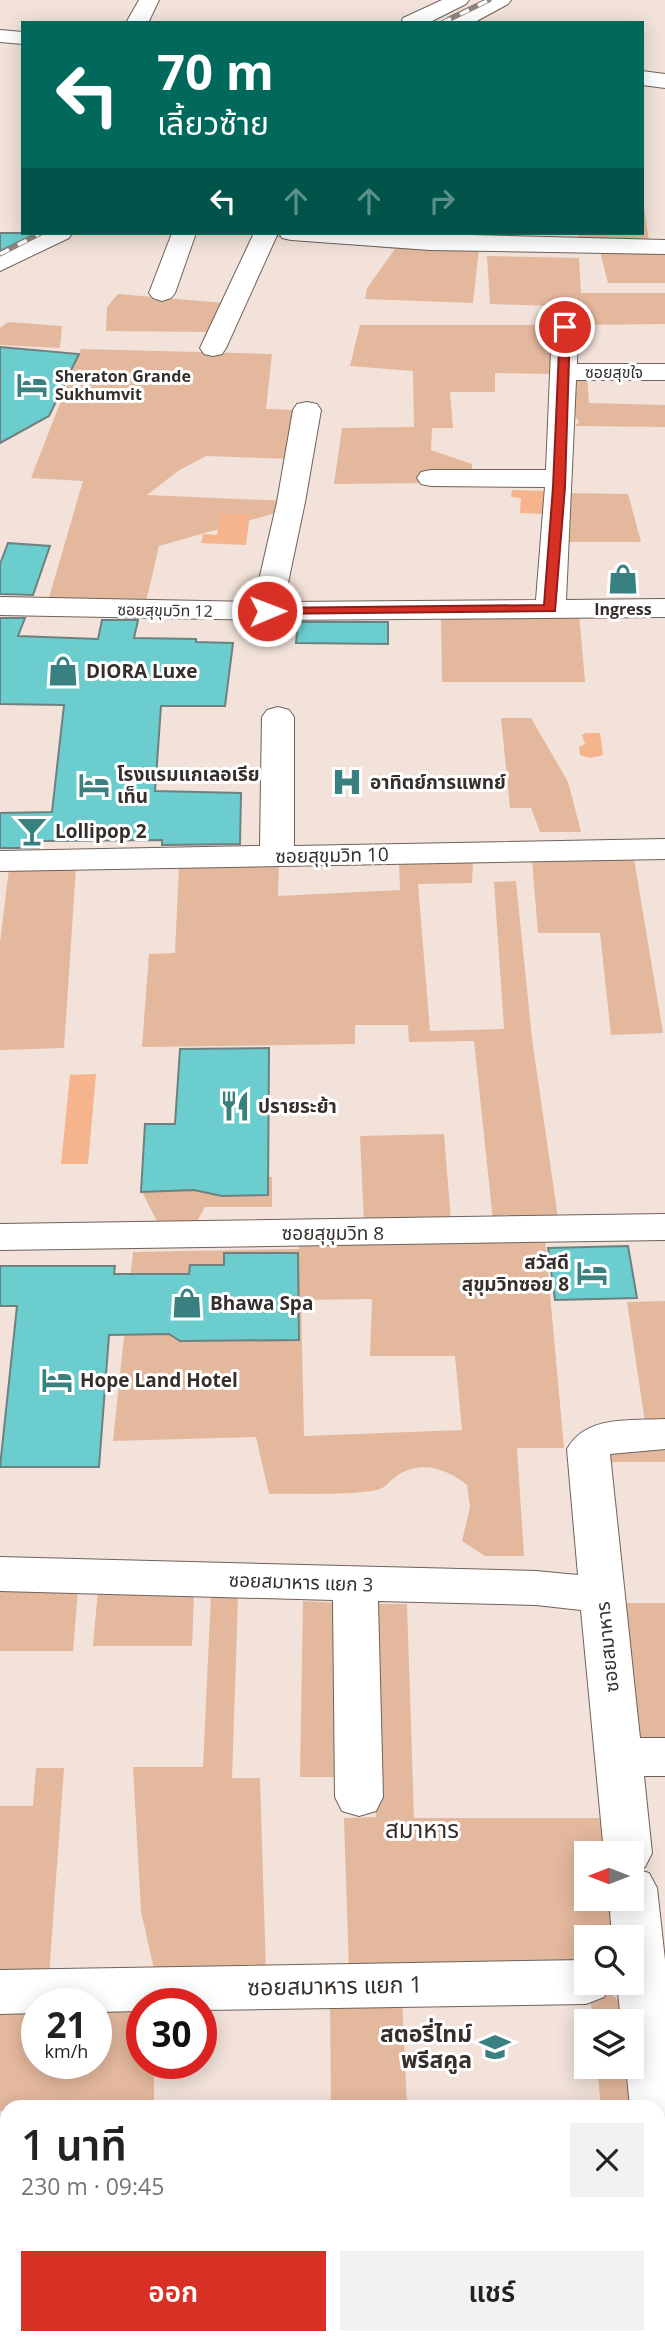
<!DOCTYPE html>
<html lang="th">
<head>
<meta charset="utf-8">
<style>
  :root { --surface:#fff; --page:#f2f2f2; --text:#222; --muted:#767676; --accent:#d93025 }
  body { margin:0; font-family:"Open Sans","Noto Sans Thai",sans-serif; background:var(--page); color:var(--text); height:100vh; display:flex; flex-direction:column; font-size:26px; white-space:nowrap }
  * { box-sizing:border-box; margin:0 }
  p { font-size:23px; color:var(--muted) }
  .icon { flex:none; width:38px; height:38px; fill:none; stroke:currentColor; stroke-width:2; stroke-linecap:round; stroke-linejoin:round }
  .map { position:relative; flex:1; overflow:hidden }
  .panel { position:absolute; left:0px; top:2100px; width:665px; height:245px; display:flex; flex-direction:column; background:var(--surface); border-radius:21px 21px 0 0; box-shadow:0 4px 18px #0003 }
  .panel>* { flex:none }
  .guide { position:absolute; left:21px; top:21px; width:623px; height:214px; border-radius:0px; box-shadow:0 4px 18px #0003; background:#00695c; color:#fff; overflow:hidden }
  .needle { width:46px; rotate:270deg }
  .fabs { position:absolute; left:574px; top:1841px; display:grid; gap:14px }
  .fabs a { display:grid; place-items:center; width:70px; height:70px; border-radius:0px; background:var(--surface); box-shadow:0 4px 18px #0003; font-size:35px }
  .speed { position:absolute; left:21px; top:1988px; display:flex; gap:14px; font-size:35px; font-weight:700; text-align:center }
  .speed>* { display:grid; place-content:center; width:91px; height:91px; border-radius:50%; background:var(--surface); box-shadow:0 4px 18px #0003; line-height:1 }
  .speed small { font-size:18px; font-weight:400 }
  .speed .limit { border:10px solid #d22; background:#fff; color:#111 }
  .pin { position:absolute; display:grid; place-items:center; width:60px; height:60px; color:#fff; margin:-30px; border:4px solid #fff; border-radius:50%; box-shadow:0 2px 7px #0007 }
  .me { position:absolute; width:77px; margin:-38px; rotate:89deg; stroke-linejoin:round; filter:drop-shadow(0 0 5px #0008) }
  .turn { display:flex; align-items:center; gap:24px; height:147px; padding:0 21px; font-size:32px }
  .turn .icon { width:91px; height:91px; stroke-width:2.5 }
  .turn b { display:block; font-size:49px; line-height:60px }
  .lanes { display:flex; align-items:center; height:66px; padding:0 21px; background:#0003; justify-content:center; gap:35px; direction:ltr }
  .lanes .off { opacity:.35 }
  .round { display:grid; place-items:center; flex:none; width:74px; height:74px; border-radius:0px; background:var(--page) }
  .head { display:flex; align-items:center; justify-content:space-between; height:119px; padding:0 21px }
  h1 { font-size:42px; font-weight:600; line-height:52px }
  .action { display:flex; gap:14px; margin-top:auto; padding:14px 21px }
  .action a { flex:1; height:80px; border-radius:0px; background:var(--accent); color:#fff; font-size:28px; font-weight:600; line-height:80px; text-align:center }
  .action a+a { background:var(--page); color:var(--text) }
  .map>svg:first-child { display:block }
  .green { fill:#e4b89d; fill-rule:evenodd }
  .water { fill:#f5b48c }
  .building { fill:#6bcdcd; stroke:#6e8080; stroke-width:2 }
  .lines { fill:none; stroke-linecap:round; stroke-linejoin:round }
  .minor-casing { stroke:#6f625a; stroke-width:2 }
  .major-casing { stroke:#6f625a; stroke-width:2 }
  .minor { fill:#fff; fill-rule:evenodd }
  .major { fill:#fff; fill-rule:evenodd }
  .rail-casing { stroke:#8f857e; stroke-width:5 }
  .rail { stroke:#fff; stroke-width:3.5; stroke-dasharray:10; stroke-linecap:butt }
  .route { fill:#d93025; stroke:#8d1f18; stroke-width:2 }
  .labels { text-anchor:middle; stroke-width:6; stroke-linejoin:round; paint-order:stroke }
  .far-street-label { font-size:16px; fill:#352f2b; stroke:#fff }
  .far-poi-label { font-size:16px; font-weight:bold; fill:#352f2b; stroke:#fff; text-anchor:start }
  .poi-label { font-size:19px; font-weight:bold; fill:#352f2b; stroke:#fff; text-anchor:start }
  .street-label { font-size:19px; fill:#352f2b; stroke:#fff }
  .near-street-label { font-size:23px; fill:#352f2b; stroke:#fff }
  .near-poi-label { font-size:23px; font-weight:bold; fill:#352f2b; stroke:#fff; text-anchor:end }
  .near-neighbourhood-label { font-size:24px; fill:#352f2b; stroke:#fff }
</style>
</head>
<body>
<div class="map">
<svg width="665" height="2345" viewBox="0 0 665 2345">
  <rect width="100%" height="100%" fill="#f2e2d9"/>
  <g class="green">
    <path d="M642 192 649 242 577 241 579 233H642Z"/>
    <path d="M273 234 399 245 479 248 473 303 365 299 367 288 395 249 272 237Z"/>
    <path d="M600 251H665V283H608Z"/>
    <path d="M487 256 579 258 581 293H665V324L583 325 582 307 490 304Z"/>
    <path d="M118 294 225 303 210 332 106 331 107 307Z"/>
    <path d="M8 322 62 326 60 348 0 345V328Z"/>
    <path d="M360 325H559L553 374 495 373V392H450L453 428H432L431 450 472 464V474L431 483 334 484 342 428 414 427 413 371 350 366Z"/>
    <path d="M81 349 272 354 266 409 300 410 292 459 206 456 178 471 147 495 286 501 283 511 159 546 146 602 48 601 83 481 31 478Z"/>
    <path d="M575 375H587L589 403 665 405V427L575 426 579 422 573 413Z"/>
    <path d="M566 493 628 494 641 542H562Z"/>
    <path d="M579 613 585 682H442L441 615Z"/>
    <path d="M501 718H531L568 782 581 832H540L531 808H510Z"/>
    <path d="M634 859 663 1033 611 1035 600 933H538L532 860Z"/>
    <path d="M473 861 472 883 418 884 430 1031 504 1029 494 882 516 881 532 1039 558 1218 493 1220 474 1041 409 1042 408 1025H355V1044L142 1047 149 954 175 953 179 865 279 863 278 896 400 890 399 862Z"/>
    <path d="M76 867 64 1048 0 1050V943L9 868Z"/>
    <path d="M444 1134 451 1221 364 1223 360 1136Z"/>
    <path d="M272 1177V1207H205L196 1223H158L142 1192V1180Z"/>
    <path d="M545 1239 564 1448H517L524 1556H485L462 1541 470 1507 467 1485C447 1469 422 1460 398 1475 391 1479 385 1489 377 1490 342 1496 304 1493 269 1494L256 1437 113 1441 133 1252 299 1249V1242ZM372 1299 370 1356H455L462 1430 304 1436 301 1300Z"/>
    <path d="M665 1301V1422H645L627 1302Z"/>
    <path d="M665 1447V1462H601L610 1449Z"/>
    <path d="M0 1587 78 1589 73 1651H0Z"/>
    <path d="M98 1590 194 1594 192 1646H93Z"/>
    <path d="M211 1595 238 1597 232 1778H260L266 1973 155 1974 141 1911 133 1767H203Z"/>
    <path d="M303 1601 342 1603 341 1777H300Z"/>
    <path d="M617 1603H665V1742H639Z"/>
    <path d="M370 1604H407L414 1818H605L609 1853H586V1899H613L617 1937H586V1970L349 1972 344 1818 376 1817Z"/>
    <path d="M36 1768H64L49 1976H0V1806H33Z"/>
    <path d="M590 1995H612L630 2011 631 2021H593Z"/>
    <path d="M402 1997 407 2107H331L330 2001Z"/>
    <path d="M96 2006H142V2063H154V2107H7V2111H0V2008L37 2007V2063H96Z"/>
    <path d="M632 2027 640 2107H601L597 2067H632Z"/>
    <path d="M7 2295V2338H154V2345H0V2300Z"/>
  </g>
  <g class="water">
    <path d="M512 490 545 491 544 514 520 513 521 498 511 497Z"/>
    <path d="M220 514H250L246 545 201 543 203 534 217 535Z"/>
    <path d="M586 733H600L603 755 590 758 580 755 579 747 585 744 582 735Z"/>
    <path d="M96 1074 88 1164H61L70 1075Z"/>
  </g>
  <g class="building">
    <path d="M0 233H37L0 251Z"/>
    <path d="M0 347 79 354 49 416 0 443Z"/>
    <path d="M8 543 50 546 33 595 0 594V564Z"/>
    <path d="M0 618H25L18 636 98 639 102 620H138L134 638 196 639V642L233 643 225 706H161L155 791 241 793 240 844 162 845V840L40 841 39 848H0V813L52 812 64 705 0 704Z"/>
    <path d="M298 622H388V644L296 643Z"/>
    <path d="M269 1048 268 1195 222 1196 194 1190 141 1192 145 1124H175L180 1049Z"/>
    <path d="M628 1246 637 1298 555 1300 548 1248Z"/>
    <path d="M224 1253H298L299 1340 180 1341 169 1334 109 1335 99 1467H0L17 1306H0V1266H115L114 1274H189L190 1265H224Z"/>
  </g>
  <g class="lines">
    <g class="minor-casing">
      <g id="minor">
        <path d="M139 0H159L148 23H126Z"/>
        <path d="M172 233H196L175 293 171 298 162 301 153 298 149 293Z"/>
        <path d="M254 233H278L226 348 222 354 213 356 204 354 200 348Z"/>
        <path d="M279 233H390L665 240V254L430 250 291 240 282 238Z"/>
        <path d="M565 319 574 322 578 327 577 364H665V380H576L566 600 665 599V617L267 620 0 615V597L254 602 277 502 293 410 297 404 307 402 317 404 321 410 305 502 284 602 536 600 545 487 431 486 421 484 417 478 421 472 431 470H546L552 327 556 322Z"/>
        <path d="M278 707 289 710 294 717V846L665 839V859L0 871V851L260 846 262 717 267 710Z"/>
        <path d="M665 1214V1240L0 1250V1224Z"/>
        <path d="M665 1419V1449L610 1454 640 1738H665V1776H644L652 1853 645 1867 638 1870 649 1873 657 1888 665 1960V2210L658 2207V2107H630L626 2067H632V2021H621L617 1983H632V1937H612L609 1899H632V1853H604L581 1610 536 1605 378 1601 383 1797 376 1811 359 1816 342 1811 335 1797 333 1600 0 1591V1557L536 1571 578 1575 567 1449C586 1415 629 1421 665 1419Z"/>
        <path d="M586 1960V1983H611L604 1997 586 2004 201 2010V2004H142V2011L96 2012V2004H37V2013L0 2014V1970Z"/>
      </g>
    </g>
    <g class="major-casing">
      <g id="major">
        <path d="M442 0H469L466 4 428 23H401L403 18Z"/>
        <path d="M485 0H511L508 4 473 23H446L448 18Z"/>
        <path d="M0 30 23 32V44L0 42Z"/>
        <path d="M642 71 665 74V88L642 85Z"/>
        <path d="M42 233H72L69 238 0 271V254Z"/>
      </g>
    </g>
    <use href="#minor" class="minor"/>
    <use href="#major" class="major"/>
    <g class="rail-casing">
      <g id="rail">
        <path d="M442 23 489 0"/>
        <path d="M0 254 41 233"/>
      </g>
    </g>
    <use href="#rail" class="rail"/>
  </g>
  <path class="route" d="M565 324 570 327 565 487 555 611 262 614V609L267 608 544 605 553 487 560 327Z"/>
  <defs>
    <g id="hotel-bare" transform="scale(2.415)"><path d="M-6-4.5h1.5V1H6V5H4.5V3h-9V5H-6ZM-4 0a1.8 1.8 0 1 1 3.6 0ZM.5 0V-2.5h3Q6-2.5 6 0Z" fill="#388180" stroke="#fff" stroke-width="2.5" paint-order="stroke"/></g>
    <g id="shop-bare" transform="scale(2.415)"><path d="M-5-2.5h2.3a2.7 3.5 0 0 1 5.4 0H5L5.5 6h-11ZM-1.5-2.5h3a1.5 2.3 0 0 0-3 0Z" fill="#388180" stroke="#fff" stroke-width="2.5" paint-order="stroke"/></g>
    <g id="hospital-bare" transform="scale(2.415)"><path d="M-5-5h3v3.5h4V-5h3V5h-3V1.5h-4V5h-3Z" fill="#388180" stroke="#fff" stroke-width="2.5" paint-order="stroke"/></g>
    <g id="bar-bare" transform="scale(2.415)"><path d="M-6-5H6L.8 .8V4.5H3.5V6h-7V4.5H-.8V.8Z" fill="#388180" stroke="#fff" stroke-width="2.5" paint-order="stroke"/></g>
    <g id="restaurant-bare" transform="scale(2.415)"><path d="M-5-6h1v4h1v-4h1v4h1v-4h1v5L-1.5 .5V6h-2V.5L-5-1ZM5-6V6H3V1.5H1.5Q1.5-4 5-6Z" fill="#388180" stroke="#fff" stroke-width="2.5" paint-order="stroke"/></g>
    <g id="school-bare" transform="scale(2.415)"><path d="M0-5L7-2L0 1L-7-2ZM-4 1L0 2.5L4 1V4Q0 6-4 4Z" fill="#388180" stroke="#fff" stroke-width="2.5" paint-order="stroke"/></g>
  </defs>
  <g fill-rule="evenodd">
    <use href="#hotel-bare" x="32" y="385"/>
    <use href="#shop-bare" x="623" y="579"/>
    <use href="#shop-bare" x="63" y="671"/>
    <use href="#hospital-bare" x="347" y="782"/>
    <use href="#hotel-bare" x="94" y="785"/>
    <use href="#bar-bare" x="32" y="831"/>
    <use href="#restaurant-bare" x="235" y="1106"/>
    <use href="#hotel-bare" x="592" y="1273"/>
    <use href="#shop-bare" x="187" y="1303"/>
    <use href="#hotel-bare" x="57" y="1380"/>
    <use href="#school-bare" x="495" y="2047"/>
  </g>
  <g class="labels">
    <g class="far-street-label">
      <text x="614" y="378">ซอยสุขใจ</text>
      <text transform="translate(165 610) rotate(1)" y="6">ซอยสุขุมวิท 12</text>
    </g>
    <g class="far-poi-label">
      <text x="55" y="382">Sheraton Grande<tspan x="55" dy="18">Sukhumvit</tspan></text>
      <text x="623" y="615" text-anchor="middle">Ingress</text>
    </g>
    <g class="poi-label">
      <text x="86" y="678">DIORA Luxe</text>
      <text x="117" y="781">โรงแรมแกเลอเรีย<tspan x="117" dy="22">เท็น</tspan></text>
      <text x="370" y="789">อาทิตย์การแพทย์</text>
      <text x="55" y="838">Lollipop 2</text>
      <text x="258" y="1113">ปรายระย้า</text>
      <text x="569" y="1269" text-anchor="end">สวัสดี<tspan x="569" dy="22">สุขุมวิทซอย 8</tspan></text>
      <text x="210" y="1310">Bhawa Spa</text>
      <text x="80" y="1387">Hope Land Hotel</text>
    </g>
    <g class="street-label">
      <text transform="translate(332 855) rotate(-1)" y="7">ซอยสุขุมวิท 10</text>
      <text x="333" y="1240">ซอยสุขุมวิท 8</text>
      <text transform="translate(301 1582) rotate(2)" y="7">ซอยสมาหาร แยก 3</text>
      <text transform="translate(607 1647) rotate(-96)" y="7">ซอยสมาหาร</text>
    </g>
    <g class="near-street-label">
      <text transform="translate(335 1986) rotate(-1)" y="8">ซอยสมาหาร แยก 1</text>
    </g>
    <g class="near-poi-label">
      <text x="472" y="2042">สตอรี่ไทม์<tspan x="472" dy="26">พรีสคูล</tspan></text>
    </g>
    <g class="near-neighbourhood-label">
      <text x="422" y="1838">สมาหาร</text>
    </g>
  </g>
</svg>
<div class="fabs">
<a><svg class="needle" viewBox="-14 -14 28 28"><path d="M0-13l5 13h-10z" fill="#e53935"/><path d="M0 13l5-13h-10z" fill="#767676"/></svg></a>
<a><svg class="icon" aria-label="search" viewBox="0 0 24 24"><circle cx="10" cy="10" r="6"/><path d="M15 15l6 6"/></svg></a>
<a><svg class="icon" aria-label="layers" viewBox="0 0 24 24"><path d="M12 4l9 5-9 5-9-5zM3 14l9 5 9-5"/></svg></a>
</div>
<div class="speed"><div>21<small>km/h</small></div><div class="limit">30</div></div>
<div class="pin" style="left:565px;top:327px;background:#d93025"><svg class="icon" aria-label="arrive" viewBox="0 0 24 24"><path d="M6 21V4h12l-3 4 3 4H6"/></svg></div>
<svg class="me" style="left:267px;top:611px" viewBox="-20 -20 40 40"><circle r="17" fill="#d93025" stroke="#fff" stroke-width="3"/><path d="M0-11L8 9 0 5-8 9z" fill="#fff"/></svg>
<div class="guide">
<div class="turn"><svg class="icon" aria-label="left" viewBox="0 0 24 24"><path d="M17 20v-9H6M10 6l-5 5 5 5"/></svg><div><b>70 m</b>เลี้ยวซ้าย</div></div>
<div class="lanes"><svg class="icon" aria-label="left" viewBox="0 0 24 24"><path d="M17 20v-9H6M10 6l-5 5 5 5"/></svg><svg class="icon off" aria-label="ahead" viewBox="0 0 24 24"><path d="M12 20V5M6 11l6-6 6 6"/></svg><svg class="icon off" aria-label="ahead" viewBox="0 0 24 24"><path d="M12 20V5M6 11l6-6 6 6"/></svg><svg class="icon off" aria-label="right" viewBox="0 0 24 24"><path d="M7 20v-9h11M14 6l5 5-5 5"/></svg></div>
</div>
<section class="panel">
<div class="head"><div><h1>1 นาที</h1><p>230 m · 09:45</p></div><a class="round"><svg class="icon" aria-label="close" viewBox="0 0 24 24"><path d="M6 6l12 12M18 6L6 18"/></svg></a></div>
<div class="action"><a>ออก</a><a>แชร์</a></div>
</section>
</div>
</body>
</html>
